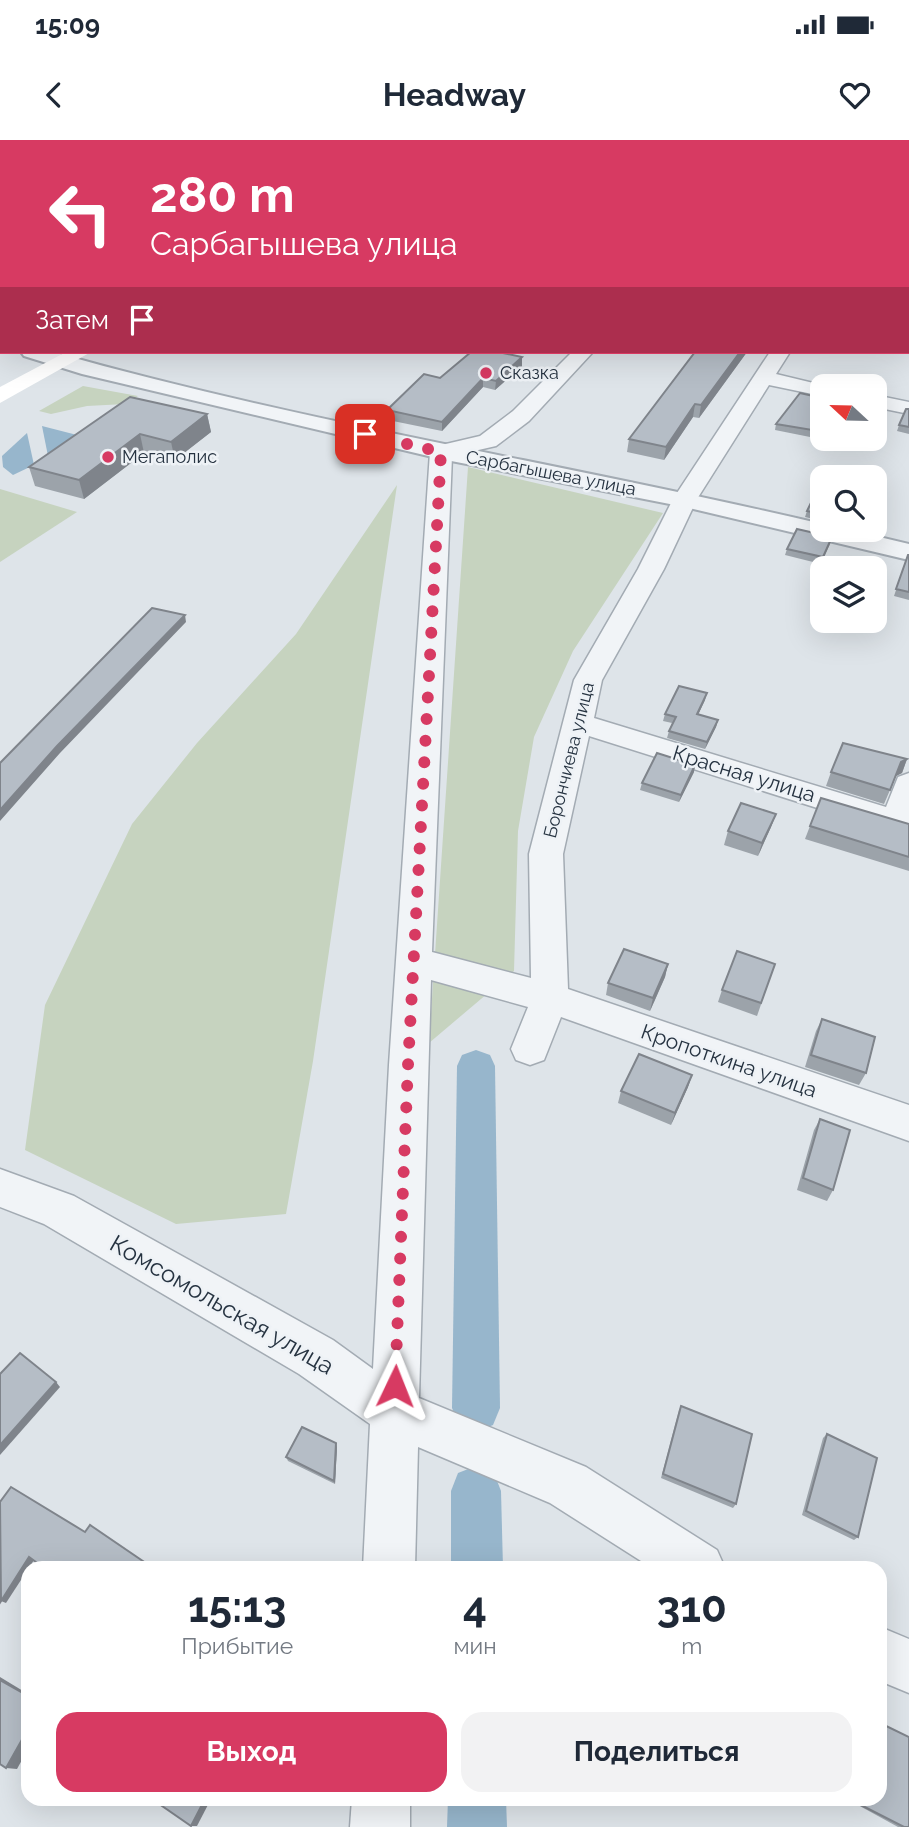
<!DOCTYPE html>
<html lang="ru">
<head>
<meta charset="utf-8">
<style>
  :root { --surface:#fff; --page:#f2f2f3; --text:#1f2937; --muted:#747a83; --accent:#d73a62 }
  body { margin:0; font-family:Raleway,sans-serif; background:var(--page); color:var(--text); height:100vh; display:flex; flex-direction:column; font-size:26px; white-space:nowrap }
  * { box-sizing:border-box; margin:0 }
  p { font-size:23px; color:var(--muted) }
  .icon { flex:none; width:38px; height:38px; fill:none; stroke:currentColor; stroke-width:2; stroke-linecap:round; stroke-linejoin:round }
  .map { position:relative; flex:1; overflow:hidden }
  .drawer { position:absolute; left:21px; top:1421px; width:866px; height:245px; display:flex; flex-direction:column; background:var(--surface); border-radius:21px; box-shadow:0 7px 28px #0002 }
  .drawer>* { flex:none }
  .top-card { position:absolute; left:0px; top:0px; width:910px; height:214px; box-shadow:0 7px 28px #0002; background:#d73a62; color:#fff; overflow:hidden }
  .needle { width:46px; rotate:292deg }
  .buttons { position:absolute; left:810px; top:234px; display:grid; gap:14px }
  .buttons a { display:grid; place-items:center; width:77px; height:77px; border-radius:14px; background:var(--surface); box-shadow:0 7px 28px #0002; font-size:35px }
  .pin { position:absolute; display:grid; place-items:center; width:60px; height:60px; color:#fff; margin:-30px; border-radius:14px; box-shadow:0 4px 10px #0006 }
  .me { position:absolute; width:77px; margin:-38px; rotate:2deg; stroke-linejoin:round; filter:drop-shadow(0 0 5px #0008) }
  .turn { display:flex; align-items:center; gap:24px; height:147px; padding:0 35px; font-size:32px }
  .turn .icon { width:91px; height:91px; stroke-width:2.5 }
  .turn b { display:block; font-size:49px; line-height:60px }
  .then { display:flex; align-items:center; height:66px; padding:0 35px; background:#0003; gap:14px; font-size:26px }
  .eta { display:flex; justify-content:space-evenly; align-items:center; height:119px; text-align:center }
  .eta b { font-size:42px; font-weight:700; line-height:49px }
  .cta { display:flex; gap:14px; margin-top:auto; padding:14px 35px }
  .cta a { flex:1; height:80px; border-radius:21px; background:var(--accent); color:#fff; font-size:28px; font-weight:700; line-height:80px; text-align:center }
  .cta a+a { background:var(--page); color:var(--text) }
  .status { display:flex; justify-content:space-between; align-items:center; height:49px; padding:0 35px; background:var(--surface); direction:ltr }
  .status svg { height:19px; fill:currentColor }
  header { display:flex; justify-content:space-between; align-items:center; height:91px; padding:0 35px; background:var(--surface); font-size:32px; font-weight:700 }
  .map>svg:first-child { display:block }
  .green { fill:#c6d3bf }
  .water { fill:#97b6cc }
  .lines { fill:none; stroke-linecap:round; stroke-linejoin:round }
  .canal { fill:#97b6cc; fill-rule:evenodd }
  .minor-casing { stroke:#a3abb3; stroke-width:3 }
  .tertiary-casing { stroke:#a3abb3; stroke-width:4 }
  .minor { fill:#f1f4f7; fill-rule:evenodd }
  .tertiary { fill:#f1f4f7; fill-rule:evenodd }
  .secondary { fill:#fff; fill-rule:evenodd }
  .wall { fill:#9ca3aa }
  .shaded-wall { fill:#7f848b }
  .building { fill:#b5bdc6; stroke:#7f848b; stroke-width:2 }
  .route { stroke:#d73a62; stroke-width:12; stroke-dasharray:0 21.6 }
  .poi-dot { fill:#d73a62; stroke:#eef2f6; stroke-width:2.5 }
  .labels { text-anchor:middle; stroke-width:5; stroke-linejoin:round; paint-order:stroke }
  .far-poi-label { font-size:18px; fill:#263341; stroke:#eef2f6; text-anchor:start }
  .far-street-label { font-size:18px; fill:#263341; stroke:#eef2f6 }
  .street-label { font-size:21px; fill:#263341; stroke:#eef2f6 }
  .near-street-label { font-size:24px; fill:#263341; stroke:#eef2f6 }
</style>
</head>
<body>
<div class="status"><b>15:09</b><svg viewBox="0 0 49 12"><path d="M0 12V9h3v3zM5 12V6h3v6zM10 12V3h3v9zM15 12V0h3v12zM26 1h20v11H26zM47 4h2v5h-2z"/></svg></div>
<header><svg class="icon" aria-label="back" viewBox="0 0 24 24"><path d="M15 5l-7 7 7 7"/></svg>Headway<svg class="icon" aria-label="heart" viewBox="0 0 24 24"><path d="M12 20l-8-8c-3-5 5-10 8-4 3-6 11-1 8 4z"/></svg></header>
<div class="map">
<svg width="909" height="1687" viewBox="0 0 909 1687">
  <rect width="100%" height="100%" fill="#dee4e9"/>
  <g class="green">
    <path d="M83 246 138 256 125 264 87 266 51 274 39 271Z"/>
    <path d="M468 327 663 373 573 511 534 597 518 691 514 831 429 903Z"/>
    <path d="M397 345 313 921 286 1074 176 1084 25 1010 45 865 132 684 197 603 296 494Z"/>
    <path d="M0 349 77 372 0 422Z"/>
  </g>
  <g class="water">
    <path d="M42 286 77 295 48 316Z"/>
    <path d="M27 293 34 325 13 335 3 327 2 316Z"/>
  </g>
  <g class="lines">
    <g class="canal">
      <path d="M476 910 490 915 495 926 500 1268 493 1285 476 1292 459 1285 452 1268 457 926 462 915Z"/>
      <path d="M476 1326 494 1333 501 1351 503 1428H451V1351L458 1333Z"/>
      <path d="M448 1659H506L507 1687H447Z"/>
    </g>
    <g class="minor-casing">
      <g id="minor">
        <rect x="908" y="83" width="1" height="10"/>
        <rect x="908" y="174" width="1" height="12"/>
        <path d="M572 212H593L529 281 496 306 452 316 432 812 531 838 529 714 574 540 638 429 673 359 770 212H790L776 234 830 247H822V256L769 245 697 359 664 429 602 540 594 578 886 667 898 637 909 633V697L589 596 563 714 568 849 909 965V1001L561 877 544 920 530 925 516 920 511 909 528 867 431 840 419 1258 586 1327 717 1410 725 1428H652L550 1363 418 1307 415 1428H363L370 1284 299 1234 44 1084 0 1067V1029L74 1056 333 1200 373 1229 389 925 430 312 433 307 480 296 513 271Z"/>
        <path d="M875 255 909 262V274L875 267Z"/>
        <path d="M880 1487 909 1499V1553L880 1541Z"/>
        <path d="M352 1659H410V1687H350Z"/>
      </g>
    </g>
    <g class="tertiary-casing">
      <g id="tertiary">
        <rect x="0" y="196" width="2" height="13"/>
        <path d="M21 212H53C306 284 567 324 822 384V390H850L909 404V420L685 367 441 319 82 234 24 216Z"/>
      </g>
    </g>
    <use href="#minor" class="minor"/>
    <use href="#tertiary" class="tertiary"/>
    <g class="secondary">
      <path d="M456 0H473L455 2Z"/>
      <path d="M66 212H91L0 263V247Z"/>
    </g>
  </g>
  <g class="wall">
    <path d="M747 212 699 278 693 277 664 320 627 312 629 299Z"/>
    <path d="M522 217V226L495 250 483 247 442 291 388 280 387 270 440 238Z"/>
    <path d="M822 258 810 297 775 290 776 284Z"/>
    <path d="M909 269V294L897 291 899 285Z"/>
    <path d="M207 274 211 292 175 320 144 313 84 359 35 346 29 327Z"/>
    <path d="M822 342V381L805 377 807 371Z"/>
    <path d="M830 404 821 424 785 415 787 409Z"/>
    <path d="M908 415H909V460L894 456Z"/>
    <path d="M705 560 698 575 718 580 716 587 705 609 667 598 669 591 672 583 663 581 665 574Z"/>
    <path d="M907 619 902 633 896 636 884 664 826 646 831 632Z"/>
    <path d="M694 632 679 662 640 650 642 643Z"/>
    <path d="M776 674 771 687 758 716 724 705 728 691Z"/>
    <path d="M909 684V731L805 699 810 686Z"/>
    <path d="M668 824 665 837 650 871 606 855 608 843Z"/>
    <path d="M775 824 757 876 718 862 722 850Z"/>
    <path d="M822 879 866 933 859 945 805 927 816 891Z"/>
    <path d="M692 935 688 947 671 985 618 963 621 951Z"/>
    <path d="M820 979 833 1050 827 1061 797 1050 814 990Z"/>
    <path d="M681 1266 736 1364 733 1368 661 1338 679 1270Z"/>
    <path d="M827 1294 858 1397 854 1400 802 1375 823 1298Z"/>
    <path d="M337 1307 335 1344 288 1321 286 1317Z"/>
    <path d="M847 1659H880L909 1687H898Z"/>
  </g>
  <g class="shaded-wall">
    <path d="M300 0H314V2H297Z"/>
    <path d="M740 212H747L699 278 701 265Z"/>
    <path d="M522 217V226L495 250 496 241Z"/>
    <path d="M483 238V247L442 291V282Z"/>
    <path d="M695 264 693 277 664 320 666 307Z"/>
    <path d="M822 268V272L810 297 812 290Z"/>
    <path d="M207 274 211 292 175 320 171 302Z"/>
    <path d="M140 294 144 313 84 359 79 340Z"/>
    <path d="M185 475 186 482 60 613 0 681V670L57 606Z"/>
    <path d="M707 553 705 560 695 581 697 574Z"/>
    <path d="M718 580 716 587 705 609 707 602Z"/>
    <path d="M907 619 902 633 896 636 901 622Z"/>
    <path d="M695 625 694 632 679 662 681 655Z"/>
    <path d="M776 674 771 687 758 716 762 703Z"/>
    <path d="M668 824 665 837 650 871 653 858Z"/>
    <path d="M692 935 688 947 671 985 675 973Z"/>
    <path d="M56 1242 60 1247 0 1315V1305Z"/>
    <path d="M336 1303 337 1307 335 1344 334 1341Z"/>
    <path d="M29 1417 34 1420 6 1463 1 1461Z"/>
    <path d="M0 1537 28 1554V1556L0 1540Z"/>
    <path d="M28 1589V1609L17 1629 6 1628Z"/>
    <path d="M205 1659H211L197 1686H191Z"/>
  </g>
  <g class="building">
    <path d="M197 0H300L297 2H193Z"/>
    <path d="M780 0H890L889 2H778Z"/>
    <path d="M895 0H906L905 2H895Z"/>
    <path d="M471 212H498L522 217 496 241 483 238 442 282 387 270 424 234 440 238Z"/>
    <path d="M695 212H740L701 265 695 264 666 307 629 299Z"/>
    <path d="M800 253 822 258V268L812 290 776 284Z"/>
    <path d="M130 257 207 274 171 302 140 294 79 340 29 327Z"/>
    <path d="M906 269H909V287L899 285Z"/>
    <path d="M821 342H822V374L807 371Z"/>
    <path d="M797 389 832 397 823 417 787 409Z"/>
    <path d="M908 415H909V452L896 449Z"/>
    <path d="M152 468 185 475 57 606 0 670V623Z"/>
    <path d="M679 546 707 553 697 574 718 580 707 602 669 591 676 577 665 574Z"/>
    <path d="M843 603 907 619 901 622 890 650 831 632Z"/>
    <path d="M657 613 695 625 681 655 642 643Z"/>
    <path d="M821 658 909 684V717L810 686Z"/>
    <path d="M741 663 776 674 762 703 728 691Z"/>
    <path d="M624 809 668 824 653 858 608 843Z"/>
    <path d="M737 811 775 824 761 863 722 850Z"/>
    <path d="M822 879 875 897 866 933 811 915Z"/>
    <path d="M639 914 692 935 675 973 621 951Z"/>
    <path d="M820 979 850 990 833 1050 803 1038Z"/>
    <path d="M20 1213 56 1242 0 1305V1234Z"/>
    <path d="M681 1266 752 1294 736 1364 663 1334Z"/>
    <path d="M302 1287 336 1303 334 1341 286 1317Z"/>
    <path d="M827 1294 877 1318 858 1397 806 1371Z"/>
    <path d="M11 1347 85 1392 90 1385 153 1428H44L29 1417 1 1461 0 1362Z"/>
    <path d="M0 1540 28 1556V1589L6 1628 0 1624Z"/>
    <path d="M880 1583 909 1597V1687H904L851 1660 880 1659Z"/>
    <path d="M152 1659H205L191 1686Z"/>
  </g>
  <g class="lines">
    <path class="route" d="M365 294 441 312 408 925 395 1246"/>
  </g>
  <g class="poi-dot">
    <circle cx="486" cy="233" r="7"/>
    <circle cx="108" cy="317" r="7"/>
  </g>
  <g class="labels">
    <g class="far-poi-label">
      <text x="500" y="239">Сказка</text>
      <text x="122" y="323">Мегаполис</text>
    </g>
    <g class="far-street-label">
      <text transform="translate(551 333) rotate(11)" y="6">Сарбагышева улица</text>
      <text transform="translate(569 620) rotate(-76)" y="6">Борончиева улица</text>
    </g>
    <g class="street-label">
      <text transform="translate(744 634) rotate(17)" y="7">Красная улица</text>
      <text transform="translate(729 921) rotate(19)" y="7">Кропоткина улица</text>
    </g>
    <g class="near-street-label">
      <text transform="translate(222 1165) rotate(30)" y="8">Комсомольская улица</text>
    </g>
  </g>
</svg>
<div class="buttons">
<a><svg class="needle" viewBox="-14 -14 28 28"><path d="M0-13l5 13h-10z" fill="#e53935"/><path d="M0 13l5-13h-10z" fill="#747a83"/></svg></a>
<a><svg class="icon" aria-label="search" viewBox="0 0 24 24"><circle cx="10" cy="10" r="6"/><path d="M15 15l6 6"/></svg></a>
<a><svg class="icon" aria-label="layers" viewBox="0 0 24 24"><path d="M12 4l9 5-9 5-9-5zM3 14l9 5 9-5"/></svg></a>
</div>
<div class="pin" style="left:365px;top:294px;background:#d93025"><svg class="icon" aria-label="arrive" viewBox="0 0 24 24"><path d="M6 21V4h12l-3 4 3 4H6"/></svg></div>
<svg class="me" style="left:395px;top:1246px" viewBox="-20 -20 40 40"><path d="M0-17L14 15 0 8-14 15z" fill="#d73a62" stroke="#fff" stroke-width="4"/></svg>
<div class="top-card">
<div class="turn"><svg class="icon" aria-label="left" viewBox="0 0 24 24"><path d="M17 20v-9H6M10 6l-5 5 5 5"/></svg><div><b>280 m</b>Сарбагышева улица</div></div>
<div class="then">Затем<svg class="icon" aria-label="arrive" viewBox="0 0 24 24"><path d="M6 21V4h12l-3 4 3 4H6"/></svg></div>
</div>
<section class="drawer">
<div class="eta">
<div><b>15:13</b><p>Прибытие</p></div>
<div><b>4</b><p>мин</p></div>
<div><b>310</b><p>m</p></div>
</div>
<div class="cta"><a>Выход</a><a>Поделиться</a></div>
</section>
</div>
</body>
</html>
